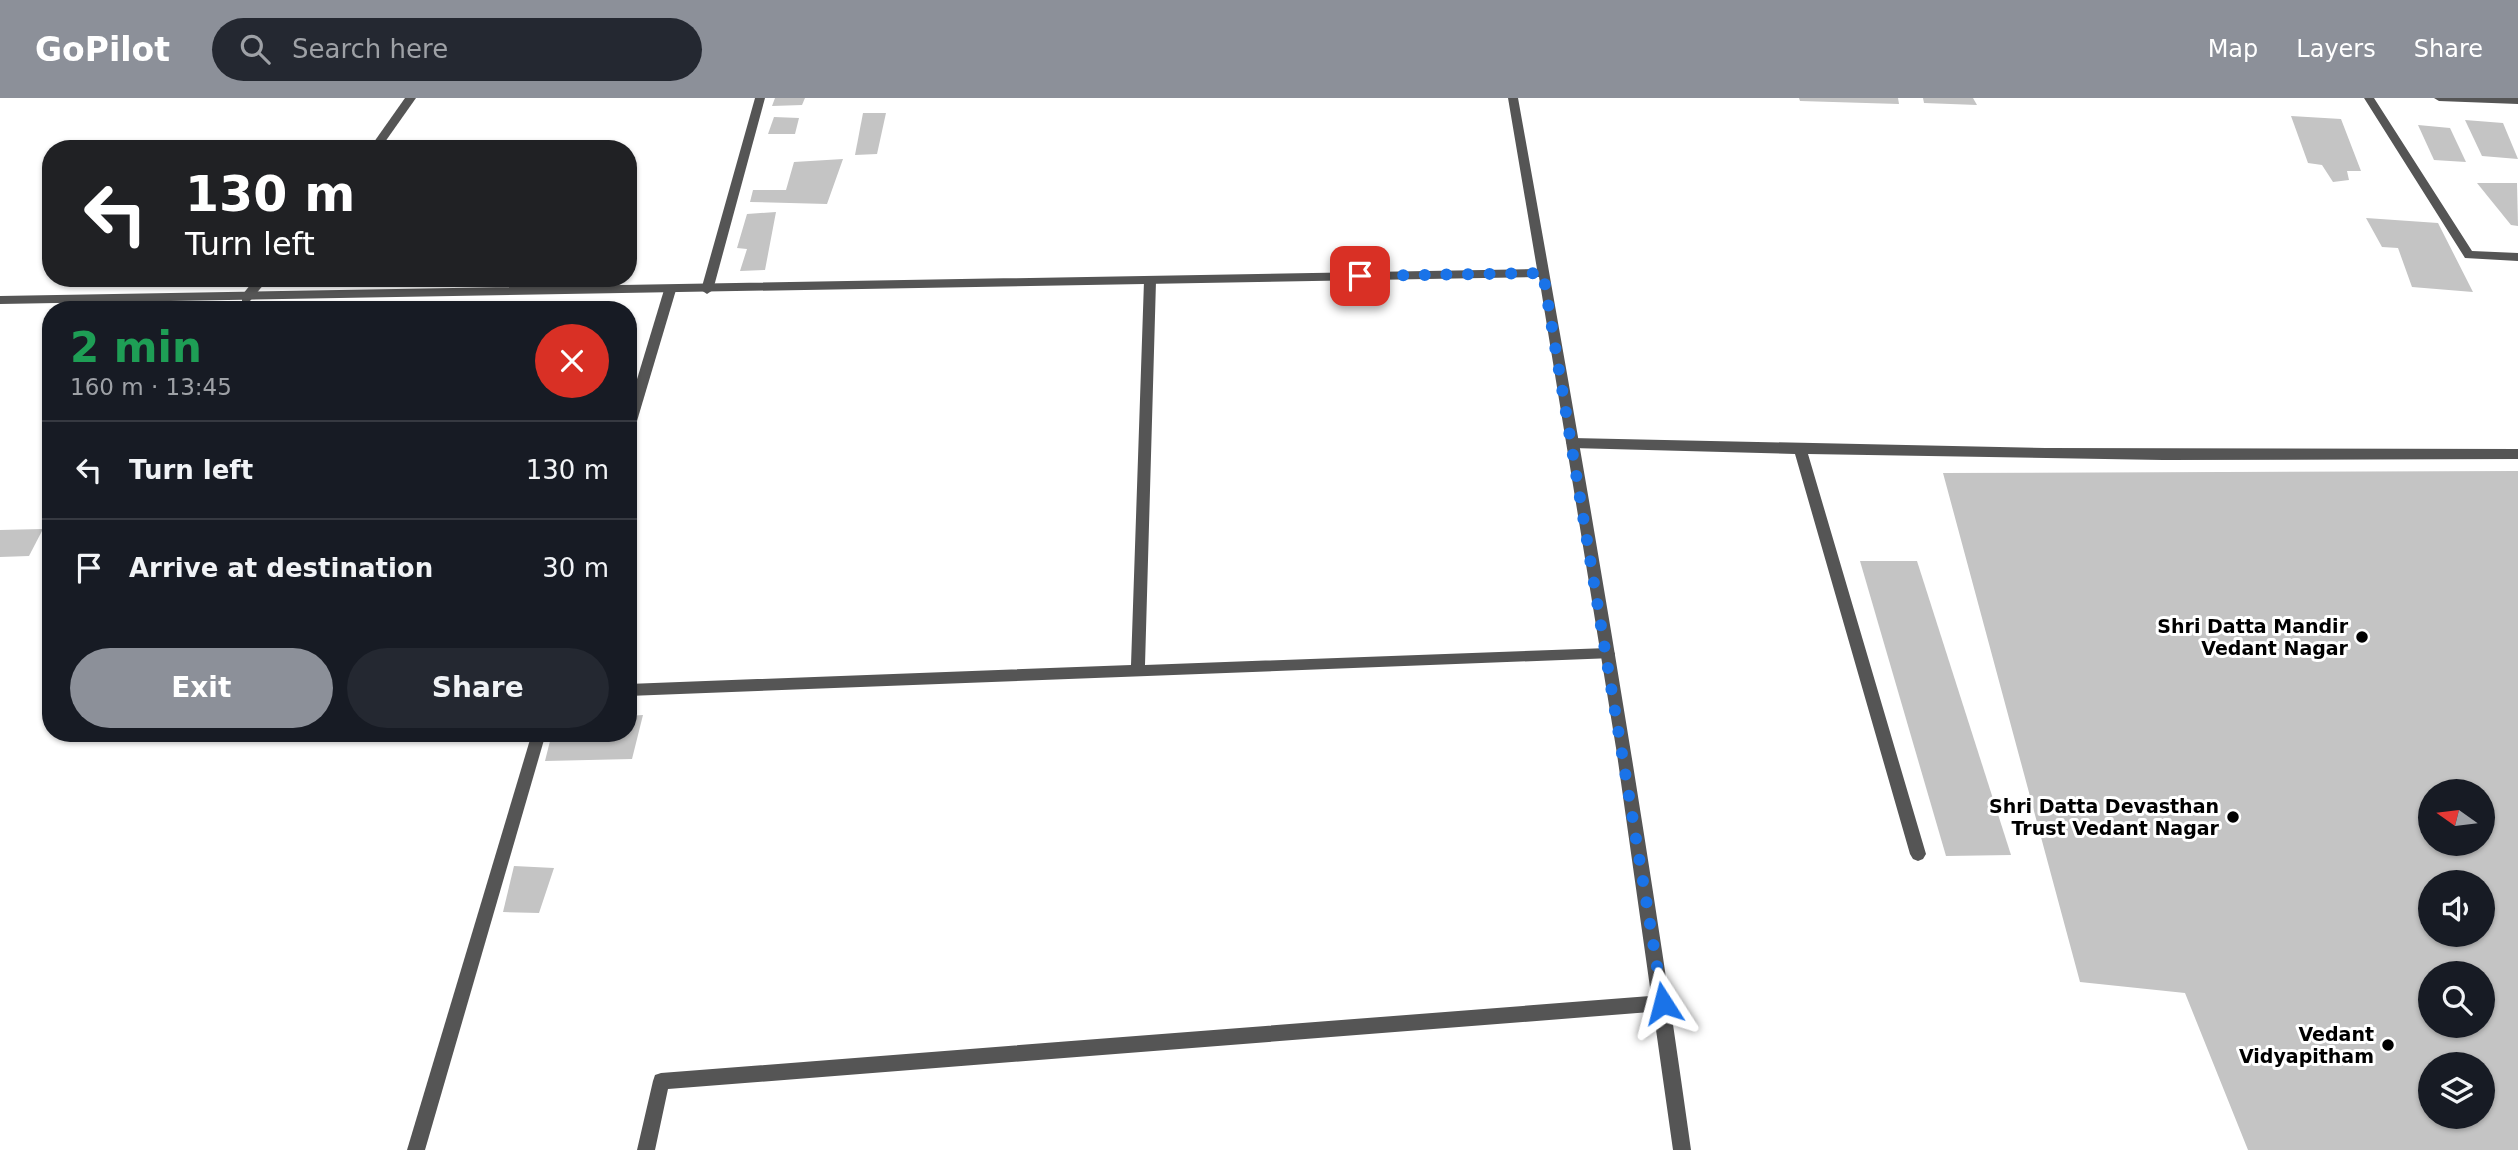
<!DOCTYPE html>
<html lang="en">
<head>
<meta charset="utf-8">
<style>
  :root { --surface:#171b24; --page:#242831; --text:#f1f3f6; --muted:#9ea1a6; --line:#363941; --accent:#8c9099 }
  body { margin:0; font-family:"DejaVu Sans",sans-serif; background:var(--page); color:var(--text); height:100vh; display:flex; flex-direction:column; font-size:26px; white-space:nowrap }
  * { box-sizing:border-box; margin:0 }
  p { font-size:23px; color:var(--muted) }
  .icon { flex:none; width:38px; height:38px; fill:none; stroke:currentColor; stroke-width:2; stroke-linecap:round; stroke-linejoin:round }
  .map { position:relative; flex:1; overflow:hidden }
  .side { position:absolute; left:42px; top:203px; width:595px; height:441px; display:flex; flex-direction:column; background:var(--surface); border-radius:28px; box-shadow:0 2px 5px #0004 }
  .side>* { flex:none }
  .top-card { position:absolute; left:42px; top:42px; width:595px; height:147px; border-radius:28px; box-shadow:0 2px 5px #0004; background:#202124; color:#fff; overflow:hidden }
  .needle { width:46px; rotate:284deg }
  .tools { position:absolute; left:2418px; top:681px; display:grid; gap:14px }
  .tools a { display:grid; place-items:center; width:77px; height:77px; border-radius:50%; background:var(--surface); box-shadow:0 2px 5px #0004; font-size:35px }
  .pin { position:absolute; display:grid; place-items:center; width:60px; height:60px; color:#fff; margin:-30px; border-radius:14px; box-shadow:0 4px 10px #0006 }
  .me { position:absolute; width:77px; margin:-38px; rotate:351deg; stroke-linejoin:round; filter:drop-shadow(0 0 5px #0008) }
  .turn { display:flex; align-items:center; gap:24px; height:147px; padding:0 28px; font-size:32px }
  .turn .icon { width:91px; height:91px; stroke-width:2.5 }
  .turn b { display:block; font-size:49px; line-height:60px }
  .round { display:grid; place-items:center; flex:none; width:74px; height:74px; border-radius:37px; background:var(--page) }
  .head { display:flex; align-items:center; justify-content:space-between; height:119px; padding:0 28px }
  h1 { font-size:42px; font-weight:600; line-height:52px; color:#1e9e55 }
  .action { display:flex; gap:14px; margin-top:auto; padding:14px 28px }
  .action a { flex:1; height:80px; border-radius:42px; background:var(--accent); color:#fff; font-size:28px; font-weight:600; line-height:80px; text-align:center }
  .action a+a { background:var(--page); color:var(--text) }
  ul { padding:0; list-style:none }
  li { display:flex; align-items:center; gap:21px; height:98px; padding:0 28px; border-top:2px solid var(--line) }
  li div { flex:1 }
  li b { display:block; font-size:26px }
  li em { font-style:normal }
  header { display:flex; align-items:center; gap:42px; box-sizing:border-box; height:98px; padding:0 35px; background:var(--accent); color:#fff }
  header strong { font-size:33px }
  nav { display:flex; gap:38px; margin-inline-start:auto; font-size:24px }
  .search { width:490px; height:63px; background:var(--page); display:flex; align-items:center; gap:18px; box-sizing:border-box; padding:0 24px; border-radius:38px; color:var(--muted); font-size:26px }
  .map>svg:first-child { display:block }
  .building { fill:#c4c4c4; fill-rule:evenodd }
  .lines { fill:none; stroke-linecap:round; stroke-linejoin:round }
  .minor { fill:#555; fill-rule:evenodd }
  .tertiary { fill:#555; fill-rule:evenodd }
  .route { stroke:#1a73e8; stroke-width:12; stroke-dasharray:0 21.6 }
  .poi-dot { fill:#000; stroke:#fff; stroke-width:2.5 }
  .labels { text-anchor:middle; stroke-width:6; stroke-linejoin:round; paint-order:stroke }
  .poi-label { font-size:19px; font-weight:bold; fill:#000; stroke:#fff; text-anchor:end }
</style>
</head>
<body>
<header>
<strong>GoPilot</strong>
<div class="search"><svg class="icon" aria-label="search" viewBox="0 0 24 24"><circle cx="10" cy="10" r="6"/><path d="M15 15l6 6"/></svg>Search here</div>
<nav><a>Map</a><a>Layers</a><a>Share</a></nav>
</header>
<div class="map">
<svg width="2518" height="1052" viewBox="0 0 2518 1052">
  <rect width="100%" height="100%" fill="#fff"/>
  <g class="building">
    <path d="M775 0H805L802 7 772 8Z"/>
    <path d="M1799 0H1898L1899 6 1800 3Z"/>
    <path d="M1923 0H1973L1977 7 1924 5Z"/>
    <path d="M863 15H886L877 56 855 57Z"/>
    <path d="M2291 18 2341 21 2361 73H2347L2349 82 2333 84 2322 67 2308 65Z"/>
    <path d="M774 19 799 20 795 36H768Z"/>
    <path d="M2465 22 2503 25 2518 61 2482 58Z"/>
    <path d="M2418 27 2450 30 2466 64 2434 62Z"/>
    <path d="M843 61 827 106 750 104 753 92H786L794 64Z"/>
    <path d="M2477 85H2517L2518 128 2511 127Z"/>
    <path d="M776 114 765 172 740 173 747 151 737 150 747 116Z"/>
    <path d="M2366 120 2438 125 2473 194 2412 189 2398 150 2382 149Z"/>
    <path d="M2518 373V1052H2248L2185 895 2080 884 1943 375ZM2431 693H2483V746H2431ZM2431 784H2483V836H2431ZM2431 875H2483V928H2431ZM2431 966H2483V1018H2431Z"/>
    <path d="M43 431 29 458 0 459V432Z"/>
    <path d="M1860 463H1917L2011 757 1946 758Z"/>
    <path d="M643 617 632 661 545 663 552 635H628V618Z"/>
    <path d="M514 768 554 770 539 815 503 814Z"/>
  </g>
  <g class="lines">
    <g class="minor">
      <path d="M405 0H416L380 51H369Z"/>
      <path d="M755 0H765L713 192 707 196 701 192Z"/>
      <path d="M2364 0H2374L2472 153 2518 155V163L2465 160Z"/>
      <path d="M2434 0H2518V6L2439 3Z"/>
      <path d="M1150 179 1156 183 1145 567 1608 550 1613 552 1615 556 1613 560 628 598V586L1131 567 1144 183Z"/>
      <path d="M256 180H269L250 203H242V197Z"/>
      <path d="M670 188 676 192 634 333 628 338V311L664 192Z"/>
      <path d="M1572 340 2045 350 2518 351V361L2163 362 1808 356 1926 756 1923 761 1918 763 1913 761 1910 756 1795 356 1572 350 1566 345Z"/>
      <path d="M532 635H546L425 1052H407Z"/>
      <path d="M1663 897 1669 899 1671 905 1669 911 1663 913 668 991 655 1052H637L653 983 655 977 661 975Z"/>
    </g>
    <path class="tertiary" d="M1508 0H1518C1581 350 1642 700 1691 1052H1673L1617 656 1539 179 0 206V198L1537 171Z"/>
  </g>
  <g class="lines">
    <path class="route" d="M1360 178 1543 175 1663 905"/>
  </g>
  <g class="poi-dot">
    <circle cx="2362" cy="539" r="7"/>
    <circle cx="2233" cy="719" r="7"/>
    <circle cx="2388" cy="947" r="7"/>
  </g>
  <g class="labels">
    <g class="poi-label">
      <text x="2348" y="535">Shri Datta Mandir<tspan x="2348" dy="22">Vedant Nagar</tspan></text>
      <text x="2219" y="715">Shri Datta Devasthan<tspan x="2219" dy="22">Trust Vedant Nagar</tspan></text>
      <text x="2374" y="943">Vedant<tspan x="2374" dy="22">Vidyapitham</tspan></text>
    </g>
  </g>
</svg>
<div class="tools">
<a><svg class="needle" viewBox="-14 -14 28 28"><path d="M0-13l5 13h-10z" fill="#e53935"/><path d="M0 13l5-13h-10z" fill="#9ea1a6"/></svg></a>
<a><svg class="icon" aria-label="sound" viewBox="0 0 24 24"><path d="M4 9h4l5-4v14l-5-4H4zM17 9q2 3 0 6"/></svg></a>
<a><svg class="icon" aria-label="search" viewBox="0 0 24 24"><circle cx="10" cy="10" r="6"/><path d="M15 15l6 6"/></svg></a>
<a><svg class="icon" aria-label="layers" viewBox="0 0 24 24"><path d="M12 4l9 5-9 5-9-5zM3 14l9 5 9-5"/></svg></a>
</div>
<div class="pin" style="left:1360px;top:178px;background:#d93025"><svg class="icon" aria-label="arrive" viewBox="0 0 24 24"><path d="M6 21V4h12l-3 4 3 4H6"/></svg></div>
<svg class="me" style="left:1663px;top:905px" viewBox="-20 -20 40 40"><path d="M0-17L14 15 0 8-14 15z" fill="#1a73e8" stroke="#fff" stroke-width="4"/></svg>
<div class="top-card">
<div class="turn"><svg class="icon" aria-label="left" viewBox="0 0 24 24"><path d="M17 20v-9H6M10 6l-5 5 5 5"/></svg><div><b>130 m</b>Turn left</div></div>
</div>
<section class="side">
<div class="head"><div><h1>2 min</h1><p>160 m · 13:45</p></div><a class="round" style="background:#d93025;color:#fff"><svg class="icon" aria-label="close" viewBox="0 0 24 24"><path d="M6 6l12 12M18 6L6 18"/></svg></a></div>
<ul>
<li><svg class="icon" aria-label="left" viewBox="0 0 24 24"><path d="M17 20v-9H6M10 6l-5 5 5 5"/></svg><div><b>Turn left</b></div><em>130 m</em></li>
<li><svg class="icon" aria-label="arrive" viewBox="0 0 24 24"><path d="M6 21V4h12l-3 4 3 4H6"/></svg><div><b>Arrive at destination</b></div><em>30 m</em></li>
</ul>
<div class="action"><a>Exit</a><a>Share</a></div>
</section>
</div>
</body>
</html>
